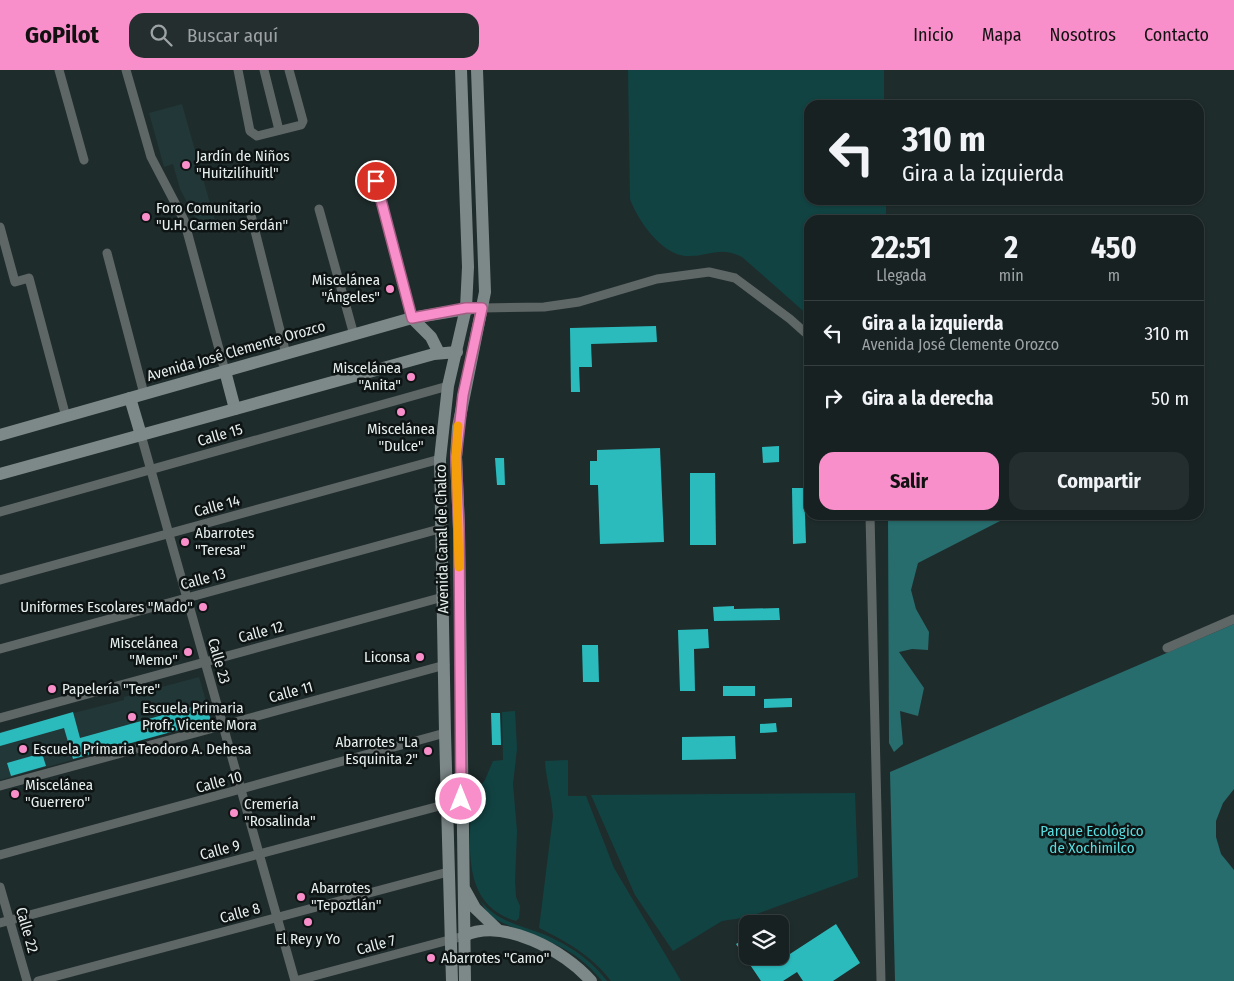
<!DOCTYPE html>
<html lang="es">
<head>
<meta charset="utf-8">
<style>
  :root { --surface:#172121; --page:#242e2e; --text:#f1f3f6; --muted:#9ea3a5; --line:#363e3f; --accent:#f98fca }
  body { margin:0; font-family:"Fira Sans Condensed",sans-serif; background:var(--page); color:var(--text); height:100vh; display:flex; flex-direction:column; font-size:19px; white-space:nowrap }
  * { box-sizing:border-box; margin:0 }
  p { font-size:16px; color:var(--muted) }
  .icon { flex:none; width:28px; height:28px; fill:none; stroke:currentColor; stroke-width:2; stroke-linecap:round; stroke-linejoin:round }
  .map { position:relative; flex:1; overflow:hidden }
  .side { position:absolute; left:804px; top:145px; width:400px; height:305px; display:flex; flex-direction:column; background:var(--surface); border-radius:15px; box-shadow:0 1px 4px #0004,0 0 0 1px var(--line) }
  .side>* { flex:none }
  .hud { position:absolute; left:804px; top:30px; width:400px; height:105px; border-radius:15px; box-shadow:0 1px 4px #0004,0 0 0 1px var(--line); background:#172121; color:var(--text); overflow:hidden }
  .tools { position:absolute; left:739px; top:845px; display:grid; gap:10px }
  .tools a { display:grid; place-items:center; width:50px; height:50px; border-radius:10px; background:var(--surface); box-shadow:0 1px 4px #0004,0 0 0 1px var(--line); font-size:25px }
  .pin { position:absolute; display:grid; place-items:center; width:42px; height:42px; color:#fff; margin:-21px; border:2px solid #fff; border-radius:50%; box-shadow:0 1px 5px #0007 }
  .me { position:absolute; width:55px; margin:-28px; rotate:0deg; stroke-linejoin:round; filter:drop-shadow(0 0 4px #0008) }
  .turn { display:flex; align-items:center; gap:18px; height:105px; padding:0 15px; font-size:22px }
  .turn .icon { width:65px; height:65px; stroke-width:2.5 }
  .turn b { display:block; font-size:35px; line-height:42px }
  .eta { display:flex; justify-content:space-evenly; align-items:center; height:85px; text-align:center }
  .eta b { font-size:30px; font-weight:700; line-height:35px }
  .primary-button { display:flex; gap:10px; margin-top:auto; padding:10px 15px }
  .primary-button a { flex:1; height:58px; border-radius:15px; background:var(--accent); color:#111; font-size:20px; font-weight:700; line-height:58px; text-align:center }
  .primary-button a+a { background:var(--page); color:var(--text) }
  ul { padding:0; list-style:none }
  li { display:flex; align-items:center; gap:15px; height:65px; padding:0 15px; border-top:1px solid var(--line) }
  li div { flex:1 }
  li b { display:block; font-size:19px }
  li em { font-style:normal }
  header { display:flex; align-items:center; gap:30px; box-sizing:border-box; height:70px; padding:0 25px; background:var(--accent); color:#111 }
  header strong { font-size:24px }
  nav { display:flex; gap:28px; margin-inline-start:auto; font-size:18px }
  .search { width:350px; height:45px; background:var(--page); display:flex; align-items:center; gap:12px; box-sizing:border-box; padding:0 18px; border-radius:15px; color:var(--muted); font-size:19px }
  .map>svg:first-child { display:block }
  .built { fill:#223738 }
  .green { fill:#124343 }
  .forest { fill:#276d6e }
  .building { fill:#2bbbbd }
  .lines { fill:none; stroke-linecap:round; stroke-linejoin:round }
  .street { stroke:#5f6666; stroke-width:9 }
  .secondary { stroke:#7d8888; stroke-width:12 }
  .route-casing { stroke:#a25d83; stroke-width:12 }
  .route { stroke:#f98fca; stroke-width:9 }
  .slow { stroke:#f59e0b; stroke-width:9 }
  .poi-dot { fill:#f98fca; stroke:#0e1313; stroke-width:2 }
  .labels { text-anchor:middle; stroke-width:5; stroke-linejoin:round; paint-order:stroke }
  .poi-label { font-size:15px; fill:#e6eeee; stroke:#0e1313; text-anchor:start }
  .street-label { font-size:15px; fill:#e6eeee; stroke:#0e1313 }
  .park-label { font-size:15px; fill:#58dee0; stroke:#0e1313 }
</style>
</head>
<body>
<header>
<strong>GoPilot</strong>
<div class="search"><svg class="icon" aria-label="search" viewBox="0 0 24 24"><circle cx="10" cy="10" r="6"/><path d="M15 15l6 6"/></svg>Buscar aquí</div>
<nav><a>Inicio</a><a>Mapa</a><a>Nosotros</a><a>Contacto</a></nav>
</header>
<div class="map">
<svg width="1234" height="911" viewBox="0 0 1234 911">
  <rect width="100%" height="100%" fill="#1f2c2c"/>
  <g class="built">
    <path d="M182 34 215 151 199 155 180 119 173 94 164 97 149 43Z"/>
    <path d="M199 607 212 651 0 710V662L124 630V627Z"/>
  </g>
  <g class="green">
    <path d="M628 0H884V35H809V130H886V150H809V246L742 187C720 176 711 186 689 186 663 187 638 151 630 129Z"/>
    <path d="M515 641 517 679 513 714 517 761 515 811 516 827 520 836 519 848 516 851C459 834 471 774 471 727L485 710 493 691 503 690 502 642Z"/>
    <path d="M568 690V726H586L614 798 681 911H611C591 885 567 872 539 858L553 746C552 727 546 710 545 691Z"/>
    <path d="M855 723 858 807 748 847 722 851 673 881 635 825 591 725Z"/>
    <path d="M480 830C496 851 519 855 543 864 569 875 589 888 607 911H602C569 870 538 871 495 849L488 844Z"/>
  </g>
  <g class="forest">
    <path d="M888 445H996L1002 450 918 493 911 520 916 539 929 562 928 580 912 579 899 582 924 618 918 646 900 641 903 674 894 682 889 673Z"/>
    <path d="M1234 554V719L1223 733 1216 751V767L1221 784 1234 800V911H895L890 702Z"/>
  </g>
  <g class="building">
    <path d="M656 256 657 272 591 274 592 297H579L580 322H571L570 258Z"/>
    <path d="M779 376V392L763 393 762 377Z"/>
    <path d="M660 378 664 472 600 474 598 415H590V391H597V380Z"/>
    <path d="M495 388H504L505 415H497Z"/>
    <path d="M690 403H715L716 475H690Z"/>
    <path d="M792 418H804L806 473 793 474Z"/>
    <path d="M734 536V539L779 538 780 550 714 551 713 537Z"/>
    <path d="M708 559 709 578 694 579 695 621H680L678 560Z"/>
    <path d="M582 575H598L599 612H583Z"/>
    <rect x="723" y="616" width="32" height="10"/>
    <path d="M792 628V637L764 638V629Z"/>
    <path d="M206 633 211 651 73 689 64 658 0 676V663L73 642 80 668Z"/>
    <path d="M491 643H500L501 675H492Z"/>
    <path d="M776 653 777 662 760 663V654Z"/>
    <path d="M735 666 736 689 682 690V667Z"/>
    <path d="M42 683 46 696 11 706 7 693Z"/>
    <path d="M836 854 860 893 833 911H803L797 902 783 911H761L736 874 748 867V886H767L773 895Z"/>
  </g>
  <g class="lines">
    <g class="street">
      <path d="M59 0 84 90"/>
      <path d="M126 0 151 87 184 150 225 301"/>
      <path d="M238 0 250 61 257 66 301 55 303 51 289 0"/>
      <path d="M264 0 279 60"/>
      <path d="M376 111 412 248"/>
      <path d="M319 139 354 265"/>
      <path d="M251 145 286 284"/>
      <path d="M0 157 15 212 29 208 66 347"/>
      <path d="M107 183 144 324"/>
      <path d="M482 238 544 237 579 232 657 209 709 202 735 208 790 249 809 266"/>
      <path d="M141 365C192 547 243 729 295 911L464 866"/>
      <path d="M0 442 448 316"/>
      <path d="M870 445 881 911"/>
      <path d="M0 510 440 389"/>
      <path d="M1167 578 1234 549"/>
      <path d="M0 579 443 458"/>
      <path d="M0 648 443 527"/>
      <path d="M0 716 445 595"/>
      <path d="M0 785 445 663"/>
      <path d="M0 817 27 911"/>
      <path d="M0 853 447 734"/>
      <path d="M38 911 448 802"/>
    </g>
    <g class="secondary">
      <path d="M412 248 431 267 439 283"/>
      <path d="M225 301 235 339"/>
      <path d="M130 328 141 365"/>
      <path d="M0 365 412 248 472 238"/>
      <path d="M0 404 434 284 457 282"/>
      <path d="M465 820 475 838 498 860"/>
      <path d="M464 866C503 847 565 881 591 911"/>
      <path d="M452 911 445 663 440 389 448 316 466 238 468 197 461 0"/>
      <path d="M465 911 459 459 456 387 458 357 485 222 477 0"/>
    </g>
  </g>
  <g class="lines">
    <g class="route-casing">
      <path id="route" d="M376 111 412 248 466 238H482L463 325 456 387 459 459 461 729"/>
    </g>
    <use href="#route" class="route"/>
    <path class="slow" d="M458 356 456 387 459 497"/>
  </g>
  <g class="poi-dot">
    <circle cx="186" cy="95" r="5"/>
    <circle cx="146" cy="147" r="5"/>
    <circle cx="390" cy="219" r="5"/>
    <circle cx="411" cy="307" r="5"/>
    <circle cx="401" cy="342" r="5"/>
    <circle cx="185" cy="472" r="5"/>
    <circle cx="203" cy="537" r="5"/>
    <circle cx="188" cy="582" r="5"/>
    <circle cx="420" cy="587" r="5"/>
    <circle cx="52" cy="619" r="5"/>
    <circle cx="132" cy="647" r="5"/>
    <circle cx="23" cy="679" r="5"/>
    <circle cx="428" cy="681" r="5"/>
    <circle cx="15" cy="724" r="5"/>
    <circle cx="234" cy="743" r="5"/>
    <circle cx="301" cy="827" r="5"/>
    <circle cx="308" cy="852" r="5"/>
    <circle cx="431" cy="888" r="5"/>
  </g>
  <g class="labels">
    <g class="poi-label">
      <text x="196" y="91">Jardín de Niños<tspan x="196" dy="17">"Huitzilíhuitl"</tspan></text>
      <text x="156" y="143">Foro Comunitario<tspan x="156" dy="17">"U.H. Carmen Serdán"</tspan></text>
      <text x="380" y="215" text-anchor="end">Miscelánea<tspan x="380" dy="17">"Ángeles"</tspan></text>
      <text x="401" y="303" text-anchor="end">Miscelánea<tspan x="401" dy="17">"Anita"</tspan></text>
      <text x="401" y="364" text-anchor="middle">Miscelánea<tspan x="401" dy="17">"Dulce"</tspan></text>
      <text x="195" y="468">Abarrotes<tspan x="195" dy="17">"Teresa"</tspan></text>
      <text x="193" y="542" text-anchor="end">Uniformes Escolares "Mado"</text>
      <text x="178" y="578" text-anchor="end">Miscelánea<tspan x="178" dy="17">"Memo"</tspan></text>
      <text x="410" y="592" text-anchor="end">Liconsa</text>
      <text x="62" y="624">Papelería "Tere"</text>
      <text x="142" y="643">Escuela Primaria<tspan x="142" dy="17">Profr. Vicente Mora</tspan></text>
      <text x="418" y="677" text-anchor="end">Abarrotes "La<tspan x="418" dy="17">Esquinita 2"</tspan></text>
      <text x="33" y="684">Escuela Primaria Teodoro A. Dehesa</text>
      <text x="25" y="720">Miscelánea<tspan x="25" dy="17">"Guerrero"</tspan></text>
      <text x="244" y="739">Cremería<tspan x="244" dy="17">"Rosalinda"</tspan></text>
      <text x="311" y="823">Abarrotes<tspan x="311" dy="17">"Tepoztlán"</tspan></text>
      <text x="308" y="874" text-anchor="middle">El Rey y Yo</text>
      <text x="441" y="893">Abarrotes "Camo"</text>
    </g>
    <g class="street-label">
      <text transform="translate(236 281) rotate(-16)" y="5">Avenida José Clemente Orozco</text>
      <text transform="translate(220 365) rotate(-16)" y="5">Calle 15</text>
      <text transform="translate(217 436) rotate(-15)" y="5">Calle 14</text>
      <text transform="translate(442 469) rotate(-91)" y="5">Avenida Canal de Chalco</text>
      <text transform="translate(203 509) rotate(-15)" y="5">Calle 13</text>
      <text transform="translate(261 562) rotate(-15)" y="5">Calle 12</text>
      <text transform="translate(219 591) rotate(74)" y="5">Calle 23</text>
      <text transform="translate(291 622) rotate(-15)" y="5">Calle 11</text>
      <text transform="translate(219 712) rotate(-15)" y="5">Calle 10</text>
      <text transform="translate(220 780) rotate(-15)" y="5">Calle 9</text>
      <text transform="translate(240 843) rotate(-15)" y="5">Calle 8</text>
      <text transform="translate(27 860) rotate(74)" y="5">Calle 22</text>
      <text transform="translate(376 875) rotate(-15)" y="5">Calle 7</text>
    </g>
    <g class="park-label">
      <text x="1092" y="766">Parque Ecológico<tspan x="1092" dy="17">de Xochimilco</tspan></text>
    </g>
  </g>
</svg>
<div class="tools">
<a><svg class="icon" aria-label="layers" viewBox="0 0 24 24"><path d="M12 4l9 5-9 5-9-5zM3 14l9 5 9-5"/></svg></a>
</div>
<div class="pin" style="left:376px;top:111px;background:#d93025"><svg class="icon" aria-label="arrive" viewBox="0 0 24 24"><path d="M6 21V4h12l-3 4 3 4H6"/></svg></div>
<svg class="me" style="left:461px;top:729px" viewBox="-20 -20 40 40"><circle r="17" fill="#f98fca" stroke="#fff" stroke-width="3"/><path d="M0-11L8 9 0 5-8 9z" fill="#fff"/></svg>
<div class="hud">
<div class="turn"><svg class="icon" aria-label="left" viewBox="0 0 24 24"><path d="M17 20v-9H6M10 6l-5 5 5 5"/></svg><div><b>310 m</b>Gira a la izquierda</div></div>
</div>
<section class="side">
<div class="eta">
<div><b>22:51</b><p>Llegada</p></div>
<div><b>2</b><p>min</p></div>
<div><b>450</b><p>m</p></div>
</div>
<ul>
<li><svg class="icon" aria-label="left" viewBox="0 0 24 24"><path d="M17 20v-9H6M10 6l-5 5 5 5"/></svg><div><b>Gira a la izquierda</b><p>Avenida José Clemente Orozco</p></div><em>310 m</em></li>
<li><svg class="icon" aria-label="right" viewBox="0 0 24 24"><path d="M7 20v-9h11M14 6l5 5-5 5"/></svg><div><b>Gira a la derecha</b></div><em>50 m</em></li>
</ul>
<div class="primary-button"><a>Salir</a><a>Compartir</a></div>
</section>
</div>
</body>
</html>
